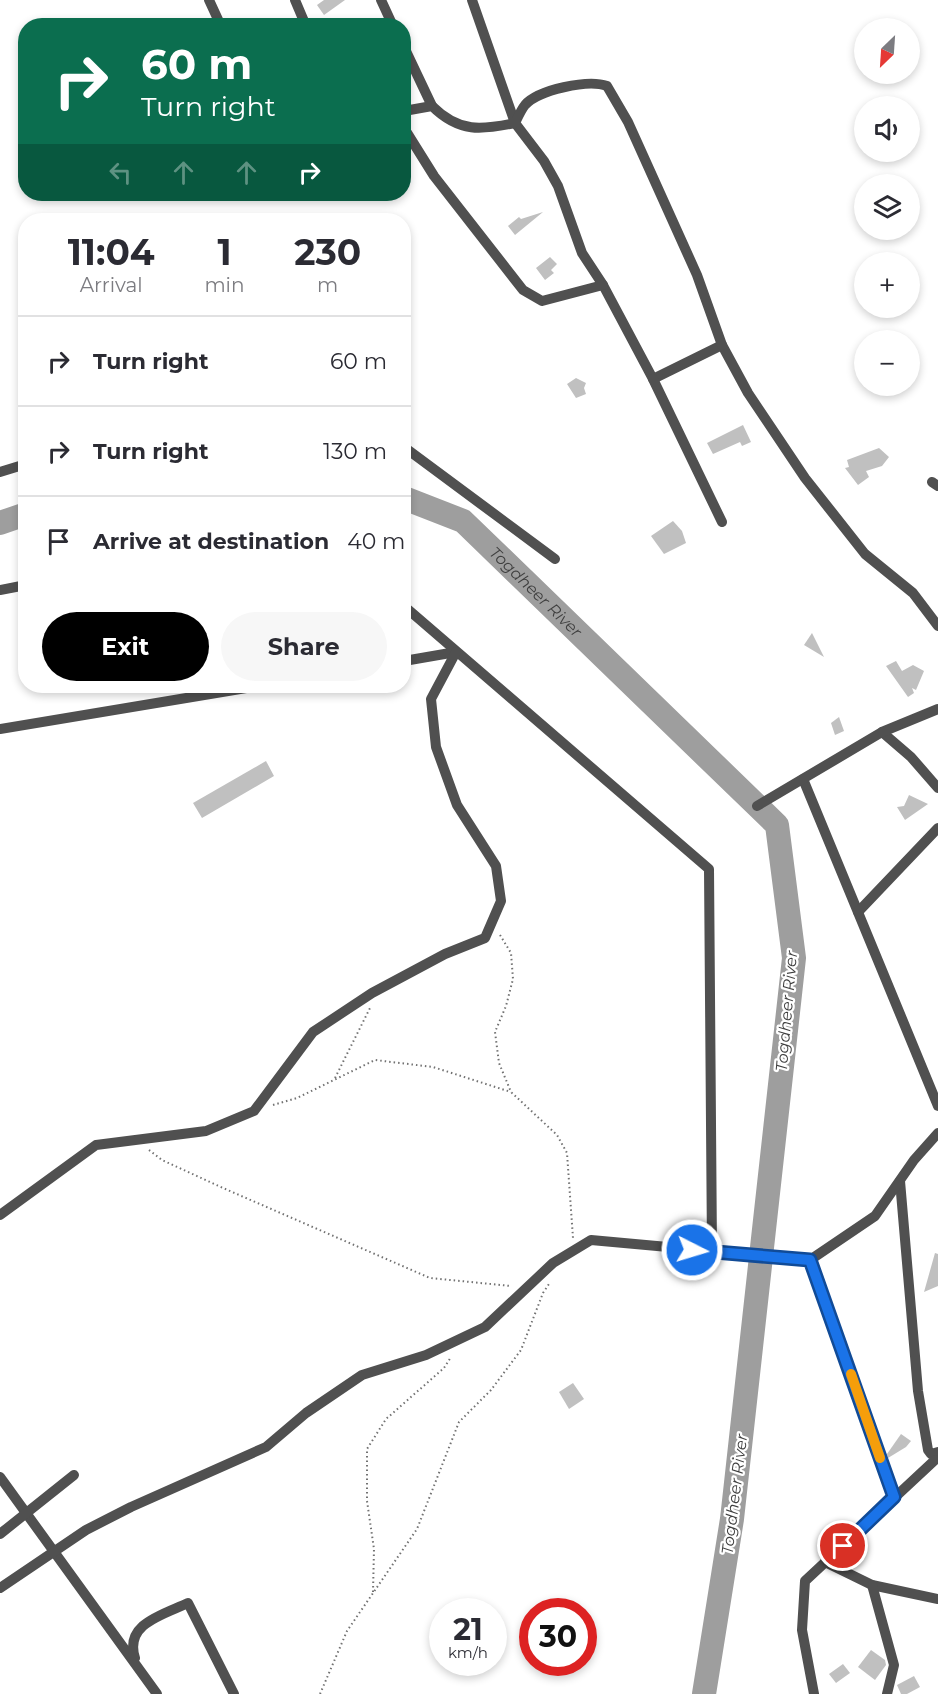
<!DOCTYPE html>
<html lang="en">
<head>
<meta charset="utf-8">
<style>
  :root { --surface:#fff; --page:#f7f7f7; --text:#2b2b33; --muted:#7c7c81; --line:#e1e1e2; --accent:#000 }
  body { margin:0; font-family:Montserrat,sans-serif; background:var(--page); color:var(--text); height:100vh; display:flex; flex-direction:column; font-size:22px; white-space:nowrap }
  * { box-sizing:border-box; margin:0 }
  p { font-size:20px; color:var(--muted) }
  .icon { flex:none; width:33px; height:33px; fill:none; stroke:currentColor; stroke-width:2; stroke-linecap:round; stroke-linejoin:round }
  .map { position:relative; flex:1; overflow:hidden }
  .panel { position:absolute; left:18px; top:213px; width:393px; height:480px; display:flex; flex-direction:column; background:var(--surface); border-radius:24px; box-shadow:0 3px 9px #0003 }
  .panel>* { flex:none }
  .hud { position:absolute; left:18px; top:18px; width:393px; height:183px; border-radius:24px; box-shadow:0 3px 9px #0003; background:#0b6e4f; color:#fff; overflow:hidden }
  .needle { width:39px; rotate:205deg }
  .fabs { position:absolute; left:854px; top:18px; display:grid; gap:12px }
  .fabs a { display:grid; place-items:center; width:66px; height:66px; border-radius:50%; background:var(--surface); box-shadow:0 3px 9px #0003; font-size:30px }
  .speed { position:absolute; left:429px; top:1598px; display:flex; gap:12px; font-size:30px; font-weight:700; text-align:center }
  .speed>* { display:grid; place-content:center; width:78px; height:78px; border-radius:50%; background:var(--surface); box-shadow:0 3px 9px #0003; line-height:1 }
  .speed small { font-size:15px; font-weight:400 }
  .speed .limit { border:9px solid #d22; background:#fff; color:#111 }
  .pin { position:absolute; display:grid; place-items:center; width:51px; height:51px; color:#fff; margin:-26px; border:3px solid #fff; border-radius:50%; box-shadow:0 2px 6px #0007 }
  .me { position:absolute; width:66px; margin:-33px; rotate:95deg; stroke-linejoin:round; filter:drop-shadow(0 0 4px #0008) }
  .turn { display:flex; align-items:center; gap:21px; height:126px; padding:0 24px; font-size:27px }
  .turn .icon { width:78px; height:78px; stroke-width:2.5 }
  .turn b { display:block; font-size:42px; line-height:51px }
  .lanes { display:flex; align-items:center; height:57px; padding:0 24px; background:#0003; justify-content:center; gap:30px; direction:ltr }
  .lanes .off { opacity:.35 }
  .eta { display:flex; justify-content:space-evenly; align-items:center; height:102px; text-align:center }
  .eta b { font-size:36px; font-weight:700; line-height:42px }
  .primary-button { display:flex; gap:12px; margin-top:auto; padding:12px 24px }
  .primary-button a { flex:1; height:69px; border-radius:36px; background:var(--accent); color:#fff; font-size:24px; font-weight:700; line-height:69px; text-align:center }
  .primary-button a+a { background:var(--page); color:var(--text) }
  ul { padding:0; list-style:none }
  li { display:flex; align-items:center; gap:18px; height:90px; padding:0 24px; border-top:2px solid var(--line) }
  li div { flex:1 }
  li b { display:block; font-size:22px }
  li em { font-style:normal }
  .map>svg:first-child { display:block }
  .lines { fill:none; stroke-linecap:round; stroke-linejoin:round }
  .river { stroke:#9e9e9e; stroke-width:24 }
  .building { fill:#c0c0c0 }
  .path { stroke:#727272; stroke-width:2; stroke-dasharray:1.5 3; stroke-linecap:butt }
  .street { stroke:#505050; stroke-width:10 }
  .route-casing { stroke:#114b97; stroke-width:15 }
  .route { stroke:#1a73e8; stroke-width:10 }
  .slow { stroke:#f59e0b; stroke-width:10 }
  .labels { text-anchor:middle; stroke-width:4.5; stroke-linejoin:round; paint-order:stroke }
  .water-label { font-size:16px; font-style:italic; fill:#3f3f3f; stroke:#fff }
</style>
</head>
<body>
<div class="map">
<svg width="938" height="1694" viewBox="0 0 938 1694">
  <rect width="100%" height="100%" fill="#fff"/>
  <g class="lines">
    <g class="river">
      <path id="s1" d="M404 498 463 521 777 825 794 958 732 1519 704 1694"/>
      <path d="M0 523 26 514"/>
    </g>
  </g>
  <g class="building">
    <path d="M324 0H345L324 15 317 5Z"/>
    <path d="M543 212 515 235 508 226 519 217 521 219Z"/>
    <path d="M550 257 557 264 551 270 554 273 545 280 536 268Z"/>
    <path d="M576 378 586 383 584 388 586 394 576 398 567 384Z"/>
    <path d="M743 425 751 442 742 446 740 442 713 454 707 443Z"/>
    <path d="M879 448 889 457 882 466 866 471 869 477 858 485 845 468 849 467 847 460Z"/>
    <path d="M673 521 682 531 686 543 664 554 651 536Z"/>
    <path d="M812 633 824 657 804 645Z"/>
    <path d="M896 661 902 671 913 665 924 671 916 690 912 688 914 693 908 697 886 666Z"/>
    <path d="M839 717 844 731 835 735 831 723Z"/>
    <path d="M266 761 274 776 202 818 193 803Z"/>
    <path d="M909 795 928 804 905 820 897 807 904 806Z"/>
    <path d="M935 1253 938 1254V1286L924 1292Z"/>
    <path d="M573 1383 584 1399 569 1409 559 1392Z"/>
    <path d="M901 1434 911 1441 906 1447 888 1458 887 1454Z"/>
    <path d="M871 1650 885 1660 886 1665 875 1680 858 1667Z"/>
    <path d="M843 1664 850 1673 836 1683 829 1674Z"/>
    <path d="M914 1676 920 1687 907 1694H901L897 1685Z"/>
  </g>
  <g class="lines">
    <g class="path">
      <path d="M500 935 511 953 513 979 506 1006 495 1032 499 1063 511 1092 557 1135 567 1153 573 1238"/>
      <path d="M335 1078 370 1008"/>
      <path d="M273 1105 297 1098 375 1060 433 1067 511 1092"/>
      <path d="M149 1150 162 1160 223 1188 430 1278 511 1286"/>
      <path d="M373 1592 374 1549 367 1501V1449L386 1419 444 1368 451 1357"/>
      <path d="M320 1694 347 1631 417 1529 459 1422 491 1390 521 1350 543 1293 549 1284"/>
    </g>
    <g class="street">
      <path d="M209 0 221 26"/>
      <path d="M295 0 306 26"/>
      <path d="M381 0 393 26"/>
      <path d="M472 0 515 123 544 161 558 186 582 253 603 285 653 379 722 345 748 393 805 478 865 554 913 593 938 626"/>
      <path d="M404 47 432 106"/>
      <path d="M404 111 432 106C459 133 482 130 515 123 518 117 521 110 525 105 538 90 588 79 607 86L628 122 697 275 722 345"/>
      <path d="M404 128 434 176 523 290 542 301 603 285"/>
      <path d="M653 379 722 522"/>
      <path d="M404 447 555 559"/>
      <path d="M0 472 26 464"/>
      <path d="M932 482 938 486"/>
      <path d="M0 590 26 585"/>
      <path d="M404 606 709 869 712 1251"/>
      <path d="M404 661 456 652"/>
      <path d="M0 729 258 686"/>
      <path d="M882 732 911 757 938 788"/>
      <path d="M803 779 938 1106"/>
      <path d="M757 806 882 732 938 709"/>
      <path d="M858 912 938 828"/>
      <path d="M900 1181 918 1391 928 1450 931 1454 938 1452"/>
      <path d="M0 1215 96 1145 206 1131 254 1111 313 1032 372 993 445 954 485 938 501 901 496 866 457 805 436 747 431 699 456 652"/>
      <path d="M810 1260 894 1497"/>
      <path d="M810 1260 875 1216 914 1160 938 1133"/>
      <path d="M0 1477 157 1694"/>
      <path d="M0 1534 74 1475"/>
      <path d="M825 1562 872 1585 938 1599"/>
      <path d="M872 1585 894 1665 887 1694"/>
      <path d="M0 1588 86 1530 131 1507 266 1447 306 1413 362 1375 426 1355 485 1327 553 1263 591 1240 810 1260"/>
      <path d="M135 1658C124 1624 162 1615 188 1603L234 1694"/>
      <path d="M814 1694 802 1630 805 1581 935 1460"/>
    </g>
  </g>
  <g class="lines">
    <g class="route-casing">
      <path id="route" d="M692 1250 810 1260 894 1497 843 1546"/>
    </g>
    <use href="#route" class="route"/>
    <path class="slow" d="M851 1374 880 1458"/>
  </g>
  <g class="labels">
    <g class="water-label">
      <text dy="6" stroke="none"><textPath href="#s1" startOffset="165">Togdheer River</textPath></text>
      <text transform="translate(786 1011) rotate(-85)" y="6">Togdheer River</text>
      <text transform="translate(734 1494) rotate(-83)" y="6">Togdheer River</text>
    </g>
  </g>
</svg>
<div class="fabs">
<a><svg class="needle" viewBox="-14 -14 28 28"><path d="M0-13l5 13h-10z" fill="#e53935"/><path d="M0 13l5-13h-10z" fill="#7c7c81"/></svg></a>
<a><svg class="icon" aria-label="sound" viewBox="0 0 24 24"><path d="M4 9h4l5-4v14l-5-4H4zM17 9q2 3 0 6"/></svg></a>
<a><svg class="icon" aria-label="layers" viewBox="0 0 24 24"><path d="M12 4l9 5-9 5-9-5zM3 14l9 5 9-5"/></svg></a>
<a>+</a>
<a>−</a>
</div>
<div class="speed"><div>21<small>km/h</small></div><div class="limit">30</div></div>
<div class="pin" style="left:843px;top:1546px;background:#d93025"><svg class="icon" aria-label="arrive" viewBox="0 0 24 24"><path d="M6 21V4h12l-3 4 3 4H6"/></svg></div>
<svg class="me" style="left:692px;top:1250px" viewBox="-20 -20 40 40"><circle r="17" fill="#1a73e8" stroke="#fff" stroke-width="3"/><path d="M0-11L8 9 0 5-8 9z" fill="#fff"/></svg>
<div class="hud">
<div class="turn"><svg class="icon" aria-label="right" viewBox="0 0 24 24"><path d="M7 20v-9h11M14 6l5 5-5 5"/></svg><div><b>60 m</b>Turn right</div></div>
<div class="lanes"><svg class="icon off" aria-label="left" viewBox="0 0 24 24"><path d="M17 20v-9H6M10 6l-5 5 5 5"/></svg><svg class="icon off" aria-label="ahead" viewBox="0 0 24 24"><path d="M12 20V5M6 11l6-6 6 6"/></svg><svg class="icon off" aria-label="ahead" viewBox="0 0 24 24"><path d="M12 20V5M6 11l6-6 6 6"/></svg><svg class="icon" aria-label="right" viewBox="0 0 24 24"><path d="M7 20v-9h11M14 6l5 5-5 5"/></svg></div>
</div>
<section class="panel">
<div class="eta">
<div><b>11:04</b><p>Arrival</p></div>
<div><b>1</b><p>min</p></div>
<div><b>230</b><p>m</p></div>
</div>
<ul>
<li><svg class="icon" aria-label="right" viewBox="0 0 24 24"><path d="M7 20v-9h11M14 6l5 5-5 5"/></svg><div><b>Turn right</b></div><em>60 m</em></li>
<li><svg class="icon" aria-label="right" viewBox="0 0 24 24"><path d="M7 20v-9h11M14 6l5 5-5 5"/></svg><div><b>Turn right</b></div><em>130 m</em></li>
<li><svg class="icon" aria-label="arrive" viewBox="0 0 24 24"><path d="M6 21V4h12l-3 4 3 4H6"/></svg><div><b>Arrive at destination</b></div><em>40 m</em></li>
</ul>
<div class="primary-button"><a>Exit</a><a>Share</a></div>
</section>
</div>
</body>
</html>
